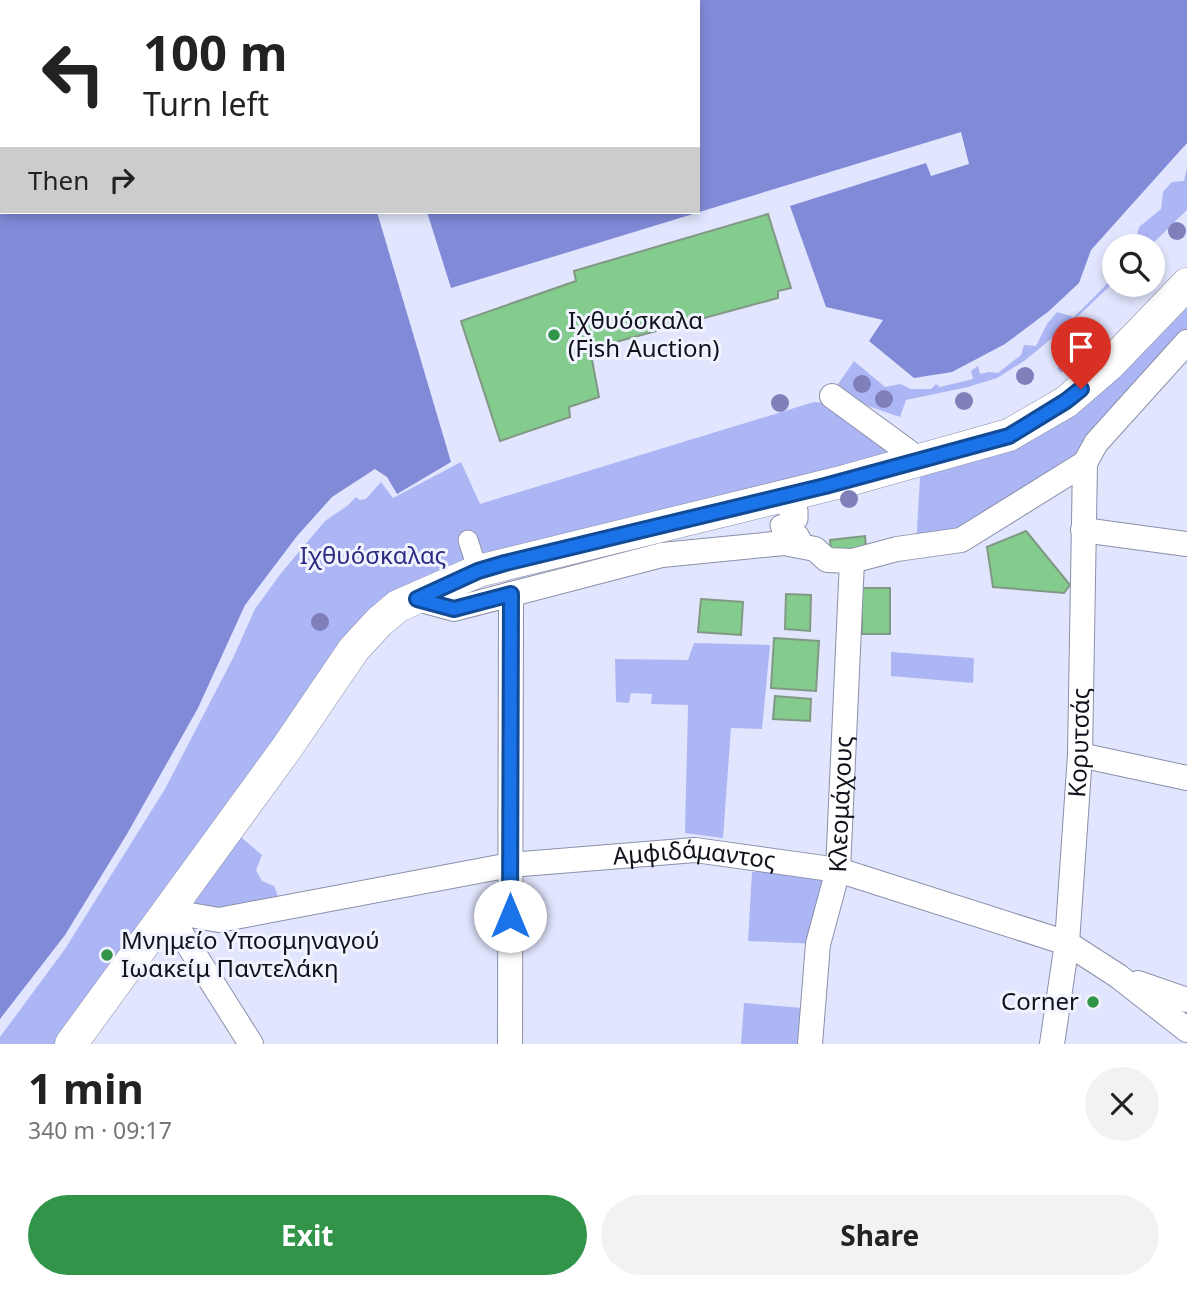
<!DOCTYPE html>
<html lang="en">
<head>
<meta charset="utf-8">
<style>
  :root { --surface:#fff; --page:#f2f2f2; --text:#222; --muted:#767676; --accent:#319449 }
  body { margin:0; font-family:"Noto Sans",sans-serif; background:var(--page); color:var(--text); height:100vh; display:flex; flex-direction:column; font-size:26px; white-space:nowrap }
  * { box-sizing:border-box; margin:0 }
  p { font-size:23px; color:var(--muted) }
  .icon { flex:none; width:38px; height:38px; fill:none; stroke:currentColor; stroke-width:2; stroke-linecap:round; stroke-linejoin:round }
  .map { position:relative; height:1044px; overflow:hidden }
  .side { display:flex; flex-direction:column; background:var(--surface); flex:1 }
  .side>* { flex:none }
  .hud { position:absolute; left:0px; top:0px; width:700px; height:214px; box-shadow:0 4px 10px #0003; background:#fff; color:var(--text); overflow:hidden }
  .controls { position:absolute; left:1102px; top:234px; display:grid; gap:14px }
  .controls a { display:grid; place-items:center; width:63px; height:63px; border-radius:50%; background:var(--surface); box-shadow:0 4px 10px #0003; font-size:35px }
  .pin { position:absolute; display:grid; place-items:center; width:60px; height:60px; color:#fff; margin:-72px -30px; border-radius:50% 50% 50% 0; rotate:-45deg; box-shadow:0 0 7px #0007 }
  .pin .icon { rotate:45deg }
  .me { position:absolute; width:77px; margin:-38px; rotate:0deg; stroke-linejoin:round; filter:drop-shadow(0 0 5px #0008) }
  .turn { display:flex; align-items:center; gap:24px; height:147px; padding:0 28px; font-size:32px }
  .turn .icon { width:91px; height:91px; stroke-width:2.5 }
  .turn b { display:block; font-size:49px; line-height:60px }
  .then { display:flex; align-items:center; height:66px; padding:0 28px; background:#0003; gap:14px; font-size:26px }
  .round { display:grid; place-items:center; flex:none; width:74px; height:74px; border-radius:37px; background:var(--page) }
  .overview { display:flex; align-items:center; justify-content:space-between; height:119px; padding:0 28px }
  h1 { font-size:42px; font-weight:700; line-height:52px }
  .cta { display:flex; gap:14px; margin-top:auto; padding:14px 28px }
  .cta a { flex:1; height:80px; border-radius:42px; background:var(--accent); color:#fff; font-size:28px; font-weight:700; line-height:80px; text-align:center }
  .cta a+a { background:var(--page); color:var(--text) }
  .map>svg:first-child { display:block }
  .green { fill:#adb6f5 }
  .water { fill:#818ad7 }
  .building { fill:#83cc8e; stroke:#819884; stroke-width:2 }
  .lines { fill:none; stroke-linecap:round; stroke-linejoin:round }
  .pedestrian-casing { stroke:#8b90aa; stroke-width:21 }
  .minor-casing { stroke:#8b90aa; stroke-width:26 }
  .tertiary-casing { stroke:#8b90aa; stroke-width:33 }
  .pedestrian { stroke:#fff; stroke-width:19 }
  .minor { stroke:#fff; stroke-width:24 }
  .tertiary { stroke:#fff; stroke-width:32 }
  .tree { fill:#7f7fba }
  .route-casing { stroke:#114b97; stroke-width:18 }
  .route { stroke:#1a73e8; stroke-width:12 }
  .poi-dot { fill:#319449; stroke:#f1f3ff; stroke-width:2.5 }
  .labels { text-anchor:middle; stroke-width:6; stroke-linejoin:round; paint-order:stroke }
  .poi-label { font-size:24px; fill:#10121c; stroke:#f1f3ff; text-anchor:start }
  .park-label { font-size:24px; fill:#2e2b84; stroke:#f1f3ff }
  .street-label { font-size:24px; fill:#10121c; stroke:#f1f3ff }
</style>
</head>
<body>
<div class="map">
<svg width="1187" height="1044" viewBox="0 0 1187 1044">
  <rect width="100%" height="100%" fill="#e1e5fd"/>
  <g class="green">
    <path d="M1187 167V210L1149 247H1132L1136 241 1139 227 1161 209 1163 192 1172 182 1184 181Z"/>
    <path d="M1115 270V281L1072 322 1024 361 997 378 968 387 906 400 900 417 865 405 836 387 854 361 885 387 900 384 911 389H931L936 384 940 387 973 379 971 371 978 366 980 374 989 372 998 373 1021 355 1024 345 1036 346 1047 324 1057 312 1074 317 1106 285Z"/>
    <path d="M1175 297 1187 308V342L1096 443 961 540 916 546 921 461 398 606 229 827 262 855 256 870 262 881 274 886 283 909 167 911 71 1044H0V1037L65 949 165 789 233 658 255 609 282 572 325 521 347 506 356 497 360 500 366 499 381 482 393 498 461 462 480 504 814 402 843 404 922 461 1009 435Z"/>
    <path d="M1099 327 1103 328V331L1061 373 1057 368 1062 362Z"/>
    <path d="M694 643 770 645 762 729 731 728 723 838 685 833 688 705 651 704 652 694 631 693 629 703 616 702 615 659 688 660Z"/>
    <path d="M891 652 974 658 973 683 891 676Z"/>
    <path d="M838 870 818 944 748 941 752 872Z"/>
    <path d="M744 1003 813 1009 810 1044H741Z"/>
  </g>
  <path class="water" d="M0 0H1187V143L1091 250 1079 283 1049 311 1005 344 952 372 914 378 869 341 883 320 826 307 790 206 926 163 931 176 969 164 961 132 451 288 427 212H698V2H2V212H377L451 462 397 494 387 477 375 469 332 497 297 536 245 605 198 708 127 834 65 935 0 1019Z"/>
  <g class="building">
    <path d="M768 214 791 288 778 291V298L590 349 599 397 569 407 570 417 500 441 461 321 576 281 574 271Z"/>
    <path d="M1026 531 1070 585 1064 593 993 587 987 547Z"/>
    <path d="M865 536 866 548 831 551 830 540Z"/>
    <rect x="862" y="588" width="28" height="46"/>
    <path d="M786 594 811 595 810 631 785 629Z"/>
    <path d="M701 599 743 602 741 635 698 632Z"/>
    <path d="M774 638 819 641 816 691 771 688Z"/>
    <path d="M775 696 811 699 810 721 773 719Z"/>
  </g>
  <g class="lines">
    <g class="pedestrian-casing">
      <g id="pedestrian">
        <path d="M784 497 788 510H798V519L780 525 782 531 799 535 802 541"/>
        <path d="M468 540 478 571"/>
      </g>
    </g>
    <g class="minor-casing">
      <g id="minor">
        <path d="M832 396 921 461"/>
        <path d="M1083 530 1187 544"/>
        <path d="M417 599 454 609 662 555 784 543 815 549 827 560 852 561 897 549 961 540 1085 463"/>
        <path d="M1080 755 1187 778"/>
        <path id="s1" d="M167 911 219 920 510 865 695 850 838 870 1067 943 1118 976 1187 1030"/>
        <path d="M167 911 251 1044"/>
        <path d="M1138 983 1187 1000"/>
        <path d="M510 1044 511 594"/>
        <path id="s2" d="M810 1044 818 944 838 870 852 561"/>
        <path id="s3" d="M1052 1044 1067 943 1080 755 1085 463 1096 443 1187 342"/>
      </g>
    </g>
    <g class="tertiary-casing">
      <path id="tertiary" d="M71 1044 286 749 354 649 379 622 398 606 478 571 845 481 1009 435 1066 402 1110 364 1187 284"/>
    </g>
    <use href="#pedestrian" class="pedestrian"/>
    <use href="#minor" class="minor"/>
    <use href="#tertiary" class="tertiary"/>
  </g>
  <g class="tree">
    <circle cx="1177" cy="231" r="9"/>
    <circle cx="1064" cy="341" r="9"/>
    <circle cx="1025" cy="376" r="9"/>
    <circle cx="862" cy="384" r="9"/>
    <circle cx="884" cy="399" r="9"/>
    <circle cx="964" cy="401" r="9"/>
    <circle cx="780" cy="403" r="9"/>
    <circle cx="849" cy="499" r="9"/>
    <circle cx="320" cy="622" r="9"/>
  </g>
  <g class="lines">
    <g class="route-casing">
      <path id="route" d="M510 916 511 594 454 609 417 599 478 571 505 563 825 486 1009 436 1066 401 1081 389"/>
    </g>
    <use href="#route" class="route"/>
  </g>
  <g class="poi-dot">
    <circle cx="554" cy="335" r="7"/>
    <circle cx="107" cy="955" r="7"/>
    <circle cx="1093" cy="1002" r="7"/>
  </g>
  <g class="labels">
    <g class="poi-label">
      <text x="568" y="329">Ιχθυόσκαλα<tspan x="568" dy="28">(Fish Auction)</tspan></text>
      <text x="121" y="949">Μνημείο Υποσμηναγού<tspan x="121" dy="28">Ιωακείμ Παντελάκη</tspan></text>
      <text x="1079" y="1010" text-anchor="end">Corner</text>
    </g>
    <g class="park-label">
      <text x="373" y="564">Ιχθυόσκαλας</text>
    </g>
    <g class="street-label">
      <text dy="8" stroke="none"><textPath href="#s3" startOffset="303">Κορυτσάς</textPath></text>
      <text dy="8" stroke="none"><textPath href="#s2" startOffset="243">Κλεομάχους</textPath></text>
      <text dy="8" stroke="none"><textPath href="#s1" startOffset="534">Αμφιδάμαντος</textPath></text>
    </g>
  </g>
</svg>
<div class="controls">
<a><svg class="icon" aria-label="search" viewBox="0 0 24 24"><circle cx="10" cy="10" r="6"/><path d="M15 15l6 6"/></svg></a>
</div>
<div class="pin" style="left:1081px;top:389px;background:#d93025"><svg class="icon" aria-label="arrive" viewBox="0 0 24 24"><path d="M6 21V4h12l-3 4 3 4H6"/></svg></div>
<svg class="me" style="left:510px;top:916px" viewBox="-20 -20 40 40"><circle r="19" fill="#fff"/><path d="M0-13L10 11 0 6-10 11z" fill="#1a73e8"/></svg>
<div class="hud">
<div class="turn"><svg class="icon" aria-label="left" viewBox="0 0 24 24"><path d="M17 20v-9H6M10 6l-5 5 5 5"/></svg><div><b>100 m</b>Turn left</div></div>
<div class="then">Then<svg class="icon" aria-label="right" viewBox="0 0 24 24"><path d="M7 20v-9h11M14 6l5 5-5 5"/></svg></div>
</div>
</div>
<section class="side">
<div class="overview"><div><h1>1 min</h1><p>340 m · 09:17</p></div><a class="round"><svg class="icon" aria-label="close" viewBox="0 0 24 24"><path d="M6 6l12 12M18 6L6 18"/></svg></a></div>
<div class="cta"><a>Exit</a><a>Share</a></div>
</section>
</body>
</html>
